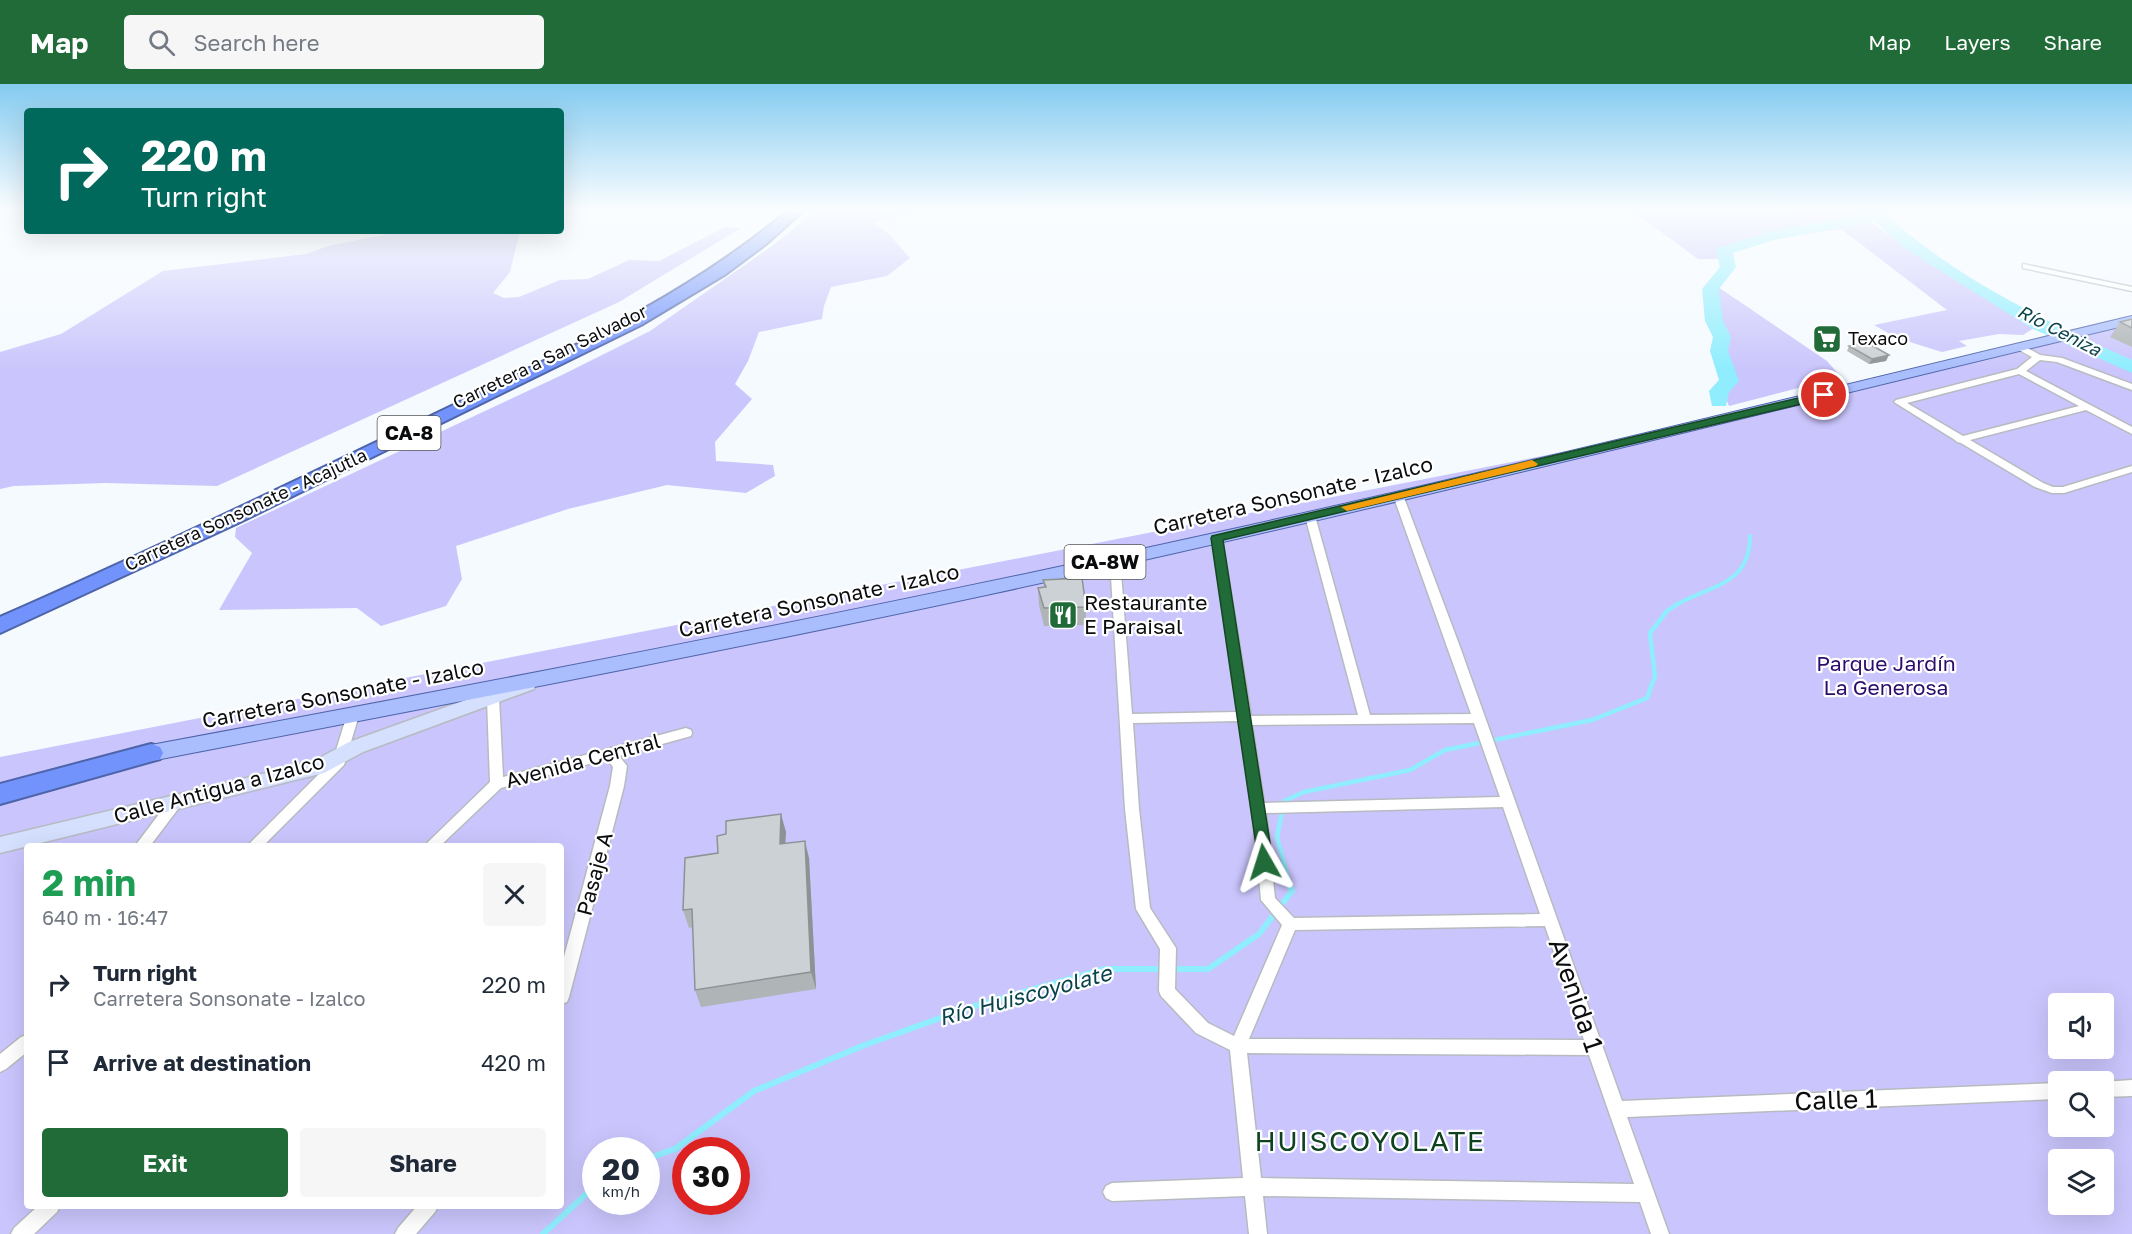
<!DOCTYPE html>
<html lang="en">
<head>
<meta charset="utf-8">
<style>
  :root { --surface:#fff; --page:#f6f6f7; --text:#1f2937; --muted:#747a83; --accent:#216b39 }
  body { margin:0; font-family:"Golos Text",sans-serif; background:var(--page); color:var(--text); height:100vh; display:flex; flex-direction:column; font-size:22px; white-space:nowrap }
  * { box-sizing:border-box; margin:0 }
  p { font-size:20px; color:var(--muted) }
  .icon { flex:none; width:33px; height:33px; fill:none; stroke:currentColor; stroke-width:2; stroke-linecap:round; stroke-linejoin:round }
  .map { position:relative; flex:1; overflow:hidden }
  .sheet { position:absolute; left:24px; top:759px; width:540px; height:366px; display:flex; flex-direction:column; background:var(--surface); border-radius:6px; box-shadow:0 6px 24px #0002 }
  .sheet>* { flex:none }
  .top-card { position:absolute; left:24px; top:24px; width:540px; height:126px; border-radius:6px; box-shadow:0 6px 24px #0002; background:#00695c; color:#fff; overflow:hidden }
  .tools { position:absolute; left:2048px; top:909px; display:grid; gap:12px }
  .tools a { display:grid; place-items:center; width:66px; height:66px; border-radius:6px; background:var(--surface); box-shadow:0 6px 24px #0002; font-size:30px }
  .speed { position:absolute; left:582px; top:1053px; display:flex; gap:12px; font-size:30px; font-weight:700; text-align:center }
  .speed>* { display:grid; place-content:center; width:78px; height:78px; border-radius:50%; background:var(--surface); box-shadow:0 6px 24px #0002; line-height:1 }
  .speed small { font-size:15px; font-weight:400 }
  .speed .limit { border:9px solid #d22; background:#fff; color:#111 }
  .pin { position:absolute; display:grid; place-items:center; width:51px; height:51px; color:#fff; margin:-26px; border:3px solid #fff; border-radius:50%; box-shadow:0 2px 6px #0007 }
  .me { position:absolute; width:66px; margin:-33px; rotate:354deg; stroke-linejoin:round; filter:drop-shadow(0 0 4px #0008) }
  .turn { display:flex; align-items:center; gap:21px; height:126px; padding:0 18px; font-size:27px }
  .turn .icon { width:78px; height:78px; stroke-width:2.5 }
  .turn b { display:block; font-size:42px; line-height:51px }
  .round { display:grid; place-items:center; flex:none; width:63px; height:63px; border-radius:6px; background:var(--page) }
  .summary { display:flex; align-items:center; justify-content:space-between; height:102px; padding:0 18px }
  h1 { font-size:36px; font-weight:700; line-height:45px; color:#1e9e55 }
  .primary-button { display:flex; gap:12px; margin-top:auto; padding:12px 18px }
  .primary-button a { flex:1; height:69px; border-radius:6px; background:var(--accent); color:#fff; font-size:24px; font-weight:700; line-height:69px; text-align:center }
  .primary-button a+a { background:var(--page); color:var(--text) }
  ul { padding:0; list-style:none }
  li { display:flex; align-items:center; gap:18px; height:78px; padding:0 18px }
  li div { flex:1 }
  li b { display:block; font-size:22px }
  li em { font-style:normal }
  header { display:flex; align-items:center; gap:36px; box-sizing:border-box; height:84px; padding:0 30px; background:var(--accent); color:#fff }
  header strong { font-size:28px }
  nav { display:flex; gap:33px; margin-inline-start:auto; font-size:21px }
  .search { width:420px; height:54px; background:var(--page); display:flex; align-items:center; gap:15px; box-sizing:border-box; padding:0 21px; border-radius:6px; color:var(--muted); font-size:22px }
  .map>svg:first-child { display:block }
  .green { fill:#cac5fc; fill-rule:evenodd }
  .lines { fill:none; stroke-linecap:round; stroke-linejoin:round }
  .stream-far2 { stroke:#8fedfd; stroke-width:4 }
  .stream-far1 { stroke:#8fedfd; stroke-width:4.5 }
  .stream { stroke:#8fedfd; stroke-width:6 }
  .river { fill:#8fedfd; fill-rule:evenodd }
  .street-casing { stroke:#b7bbc0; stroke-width:3 }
  .secondary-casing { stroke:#b7bbc0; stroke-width:3 }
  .primary-casing { stroke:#4e64a9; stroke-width:2 }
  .highway-casing { stroke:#4e64a9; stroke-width:4 }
  .street { fill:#fff; fill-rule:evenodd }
  .secondary { fill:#d5dffe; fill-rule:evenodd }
  .primary { fill:#aabefd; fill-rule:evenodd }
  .highway { fill:#7293fc; fill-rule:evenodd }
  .wall { fill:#afb4b6 }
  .shaded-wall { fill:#8e9294 }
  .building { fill:#cbd1d4; stroke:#8e9294; stroke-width:1.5 }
  .route { fill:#216b39; stroke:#154625; stroke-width:1.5 }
  .slow { fill:#f59e0b }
  .labels { text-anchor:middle; stroke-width:4.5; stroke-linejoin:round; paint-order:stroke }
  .far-water-label { font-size:18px; font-style:italic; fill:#09444d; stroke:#fff }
  .far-poi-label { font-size:18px; fill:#0b0c0e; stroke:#fff; text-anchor:start }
  .far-street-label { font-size:18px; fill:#0b0c0e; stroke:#fff }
  .shield { fill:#fff; stroke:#545556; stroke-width:1.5 }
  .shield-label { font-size:20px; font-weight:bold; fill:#0b0c0e }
  .street-label { font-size:21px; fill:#0b0c0e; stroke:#fff }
  .poi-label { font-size:21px; fill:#0b0c0e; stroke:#fff; text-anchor:start }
  .park-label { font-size:21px; fill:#2d0d6b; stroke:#fff }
  .water-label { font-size:22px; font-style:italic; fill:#09444d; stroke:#fff }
  .near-street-label { font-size:26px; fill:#0b0c0e; stroke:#fff }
  .near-quarter-label { font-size:28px; letter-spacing:1.5px; fill:#0e4220; stroke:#fff }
</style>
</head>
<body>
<header>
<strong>Map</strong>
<div class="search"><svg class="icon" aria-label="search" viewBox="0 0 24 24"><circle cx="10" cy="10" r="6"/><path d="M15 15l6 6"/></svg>Search here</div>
<nav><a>Map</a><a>Layers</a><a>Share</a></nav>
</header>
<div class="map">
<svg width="2132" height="1150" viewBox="0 0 2132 1150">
  <rect width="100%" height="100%" fill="#f5faff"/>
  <g class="green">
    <path d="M818 125H915L873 139 888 149 910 174 887 192 831 203 824 222 822 235 759 248 748 277 735 300 752 315 715 358 716 377 773 381 775 392 746 409 667 401 568 425 456 462 462 495 446 522 381 542 357 524 219 526 252 469 235 453 236 444 564 290 650 247 772 162Z"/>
    <path d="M1630 125H1853L1896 156 2034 244 2023 251 1999 250 1959 257 1967 262 1942 268 1897 254 1874 241 1947 226 1841 145 1777 154 1730 168 1731 175H1698Z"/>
    <path d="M725 143 741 144 619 218 217 402 105 399 14 402 0 405V268L61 250 163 187 306 170 328 162 404 147H520L510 188 493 209 504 214 519 213 560 196 588 195 629 176 659 177Z"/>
    <path d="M1718 203 1827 277 1841 293 1729 322 1723 307 1734 297 1721 267 1724 253 1716 237Z"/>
    <path d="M2132 232V1150H0V673L1614 358ZM27 762H561V1122H27ZM2058 920H2103V964H2058ZM2058 998H2103V1042H2058ZM596 1066H646V1118H596ZM686 1066H736V1118H686ZM2058 1076H2103V1120H2058Z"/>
  </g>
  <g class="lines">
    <path class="stream-far2" d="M1676 521C1711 501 1750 501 1750 452"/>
    <path class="stream-far1" d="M1289 799 1277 753 1284 717 1304 708 1410 686 1445 666 1592 636 1647 614 1655 592 1650 549 1667 527 1679 519"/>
    <g class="stream">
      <path d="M1171 885H1208L1259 850 1292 807 1288 797"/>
      <path d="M646 1075 675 1065 754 1007 862 962 971 923 1105 885H1163"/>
      <path d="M543 1150 596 1101"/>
    </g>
    <path class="river" d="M1864 125H1880C1951 192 2043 236 2132 276V289L2033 245 1901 162 1875 137 1774 156 1733 169 1736 183 1719 205 1723 237 1731 253 1728 267 1739 297 1729 308 1726 322H1712L1709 307 1719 296 1710 267 1713 253 1705 237 1702 205 1720 183 1716 167 1718 164 1771 147 1867 130Z"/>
    <g class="street-casing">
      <g id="street">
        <path d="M2023 180 2132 203V207L2023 184Z"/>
        <path d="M2022 261 2040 271 2062 274 2132 300V306L2057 278 2040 276 2026 287 2132 343V350L2086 326 1970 356 2043 399 2053 403H2063L2132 382V388L2064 409H2052L2035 403 1961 359 1957 358 1955 356 1894 318 1896 316 2017 285 2032 273 2019 266V262ZM2019 290 2079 322 1963 352 1907 319Z"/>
        <path d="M1398 408 1403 411 1460 563 1622 1017 2058 999V1015L1627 1033 1669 1150H1651L1640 1118 1263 1112 1267 1150H1249L1245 1112 1112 1117 1106 1114 1103 1108 1106 1102 1112 1099 1243 1094 1230 966 1196 949 1161 912 1159 907 1160 865 1136 825 1125 725 1110 476 1115 473 1120 476 1132 630 1237 628 1212 454 1217 451 1222 454 1251 632 1358 631 1305 432 1310 429 1315 432 1370 631 1471 630 1393 411ZM1239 637 1254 740 1261 816 1282 841 1234 952 1208 939 1175 905 1176 864 1150 824 1139 725 1133 639ZM1474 639 1500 713 1264 719 1252 641ZM1503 723 1540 830 1294 834 1275 814 1266 729ZM1545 842 1584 956 1249 955 1295 846ZM1247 969 1589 971 1634 1100 1261 1094Z"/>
        <path d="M493 610 499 614 503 693 686 644 691 646 692 649 691 652 619 672 627 682 624 702 569 913 567 918 561 920V884L610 702 613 683 607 675 501 704 440 762H424L490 698 487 614Z"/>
        <path d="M353 626 357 628 359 631 344 681 263 762H247L333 676 347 631 349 628Z"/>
        <path d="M177 712 182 713 184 717 150 762H135L172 713Z"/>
        <path d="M27 951V968L6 985 0 988V970L21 953Z"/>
        <path d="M2132 996V1012L2103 1013 2102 998Z"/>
        <path d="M38 1122H60L57 1128 34 1150H11L14 1144Z"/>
        <path d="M417 1122H438L435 1128 416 1150H395L398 1144Z"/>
      </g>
    </g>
    <g class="secondary-casing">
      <path id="secondary" d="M527 594 534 595 536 600 534 605 363 668 324 689 0 769V753L312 678 349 658Z"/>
    </g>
    <g class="primary-casing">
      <path id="primary" d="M2132 232V240C1752 331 1373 427 991 510 712 570 431 623 151 677L144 675 140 669 144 663 151 661C505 595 858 528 1210 450 1518 382 1825 305 2132 232Z"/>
    </g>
    <g class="highway-casing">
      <g id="highway">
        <path d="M790 125H805L766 160 726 190 641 241 236 440 0 549V533C148 468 293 398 439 328 562 268 685 214 790 125Z"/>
        <path d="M151 660 160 663 163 669 160 675 0 720V700Z"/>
      </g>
    </g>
    <use href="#street" class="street"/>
    <use href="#secondary" class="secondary"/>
    <use href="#primary" class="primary"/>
    <use href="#highway" class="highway"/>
  </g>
  <g class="wall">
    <path d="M2132 235V263L2110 253 2120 238Z"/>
    <path d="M1849 262 1886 277 1869 280 1847 267Z"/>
    <path d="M1043 496 1086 523V541L1044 542 1039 521 1038 504 1044 503Z"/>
    <path d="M786 748 785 759 809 774 816 905 701 923 695 906 693 843 689 844 683 826Z"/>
  </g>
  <g class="shaded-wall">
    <path d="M1889 271 1886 277 1869 280 1872 275Z"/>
    <path d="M781 730 786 748 784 778 780 760Z"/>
    <path d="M805 757 809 774 816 905 811 888Z"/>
  </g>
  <g class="building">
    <path d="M2132 235V244L2120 238Z"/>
    <path d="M1866 258 1889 271 1872 275 1849 262Z"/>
    <path d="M1082 494 1086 523 1044 524 1038 504 1046 503 1043 496Z"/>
    <path d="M781 730 780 760 805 757 811 888 695 906 692 825 683 826 685 774 718 769 717 752 726 750V737Z"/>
  </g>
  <linearGradient id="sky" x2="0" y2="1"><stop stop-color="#84cbf0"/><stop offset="0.44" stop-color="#fafdff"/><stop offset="1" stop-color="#fafdff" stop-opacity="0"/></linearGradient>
  <rect width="2132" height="286" fill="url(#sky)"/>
  <path class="route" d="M1824 308 1827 309V314L1223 456 1273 778 1270 782H1259L1211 454 1212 452Z"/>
  <path class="slow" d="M1532 376 1538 380 1536 382 1347 427 1341 423Z"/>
  <defs>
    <g id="supermarket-square" transform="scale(1.5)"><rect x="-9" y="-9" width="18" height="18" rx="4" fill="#216b39" stroke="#fff"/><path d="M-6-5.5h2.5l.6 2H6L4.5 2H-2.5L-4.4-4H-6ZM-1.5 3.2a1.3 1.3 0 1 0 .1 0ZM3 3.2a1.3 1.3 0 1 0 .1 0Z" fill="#fff"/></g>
    <g id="restaurant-square" transform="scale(1.5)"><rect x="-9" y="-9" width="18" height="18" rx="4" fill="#216b39" stroke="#fff"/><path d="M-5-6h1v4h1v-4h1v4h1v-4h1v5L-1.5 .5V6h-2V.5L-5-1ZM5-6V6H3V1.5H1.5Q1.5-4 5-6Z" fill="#fff"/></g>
  </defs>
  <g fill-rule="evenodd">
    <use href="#supermarket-square" x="1827" y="255"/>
    <use href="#restaurant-square" x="1063" y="531"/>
  </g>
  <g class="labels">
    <g class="far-water-label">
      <text transform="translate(2059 247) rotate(27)" y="6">Río Ceniza</text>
    </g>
    <g class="far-poi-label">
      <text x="1848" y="261">Texaco</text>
    </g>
    <g class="far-street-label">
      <text transform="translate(550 273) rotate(-26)" y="6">Carretera a San Salvador</text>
      <text transform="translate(246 426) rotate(-25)" y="6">Carretera Sonsonate - Acajutla</text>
    </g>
    <g class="shield">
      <rect x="377.5" y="332" width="63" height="34" rx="4.5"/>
      <rect x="1064.5" y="461" width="81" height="34" rx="4.5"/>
    </g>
    <g class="shield-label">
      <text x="409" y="356">CA-8</text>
      <text x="1105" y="485">CA-8W</text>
    </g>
    <g class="street-label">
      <text transform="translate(1293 412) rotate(-13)" y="7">Carretera Sonsonate - Izalco</text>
      <text transform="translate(819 517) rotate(-12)" y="7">Carretera Sonsonate - Izalco</text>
      <text transform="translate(343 610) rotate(-11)" y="7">Carretera Sonsonate - Izalco</text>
      <text transform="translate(583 677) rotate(-15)" y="7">Avenida Central</text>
      <text transform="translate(219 705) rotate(-15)" y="7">Calle Antigua a Izalco</text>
      <text transform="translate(595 790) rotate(-75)" y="7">Pasaje A</text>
    </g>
    <g class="poi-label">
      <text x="1084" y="526">Restaurante<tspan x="1084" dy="24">E Paraisal</tspan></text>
    </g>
    <g class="park-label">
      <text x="1886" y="587">Parque Jardín<tspan x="1886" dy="24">La Generosa</tspan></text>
    </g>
    <g class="water-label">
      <text transform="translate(1025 911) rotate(-15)" y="8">Río Huiscoyolate</text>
    </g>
    <g class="near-street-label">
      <text transform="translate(1576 911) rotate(71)" y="9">Avenida 1</text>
      <text transform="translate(1836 1016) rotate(-2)" y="9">Calle 1</text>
    </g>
    <g class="near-quarter-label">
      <text x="1370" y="1067">HUISCOYOLATE</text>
    </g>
  </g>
</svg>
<div class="tools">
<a><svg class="icon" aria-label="sound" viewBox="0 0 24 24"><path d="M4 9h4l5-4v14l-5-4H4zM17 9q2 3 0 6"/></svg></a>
<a><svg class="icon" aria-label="search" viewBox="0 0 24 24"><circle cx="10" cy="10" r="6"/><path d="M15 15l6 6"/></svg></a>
<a><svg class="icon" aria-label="layers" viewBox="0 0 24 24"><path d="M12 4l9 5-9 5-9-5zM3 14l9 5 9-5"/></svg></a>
</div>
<div class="speed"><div>20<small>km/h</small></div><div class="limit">30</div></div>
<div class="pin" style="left:1824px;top:311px;background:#d93025"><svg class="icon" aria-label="arrive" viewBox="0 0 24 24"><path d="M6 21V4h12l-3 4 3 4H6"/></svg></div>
<svg class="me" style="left:1264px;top:778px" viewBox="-20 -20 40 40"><path d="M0-17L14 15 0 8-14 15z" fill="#216b39" stroke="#fff" stroke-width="4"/></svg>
<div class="top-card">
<div class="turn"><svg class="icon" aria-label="right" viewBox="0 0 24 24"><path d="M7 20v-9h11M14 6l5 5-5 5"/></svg><div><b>220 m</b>Turn right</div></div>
</div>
<section class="sheet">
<div class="summary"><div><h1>2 min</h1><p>640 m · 16:47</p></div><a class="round"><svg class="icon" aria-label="close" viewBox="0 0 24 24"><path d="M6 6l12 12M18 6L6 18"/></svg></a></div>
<ul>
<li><svg class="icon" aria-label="right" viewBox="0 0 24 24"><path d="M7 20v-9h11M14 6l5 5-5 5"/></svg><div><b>Turn right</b><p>Carretera Sonsonate - Izalco</p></div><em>220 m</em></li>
<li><svg class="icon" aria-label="arrive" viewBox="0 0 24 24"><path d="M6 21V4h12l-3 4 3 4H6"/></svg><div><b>Arrive at destination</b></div><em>420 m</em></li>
</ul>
<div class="primary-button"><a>Exit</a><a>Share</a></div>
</section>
</div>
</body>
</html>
